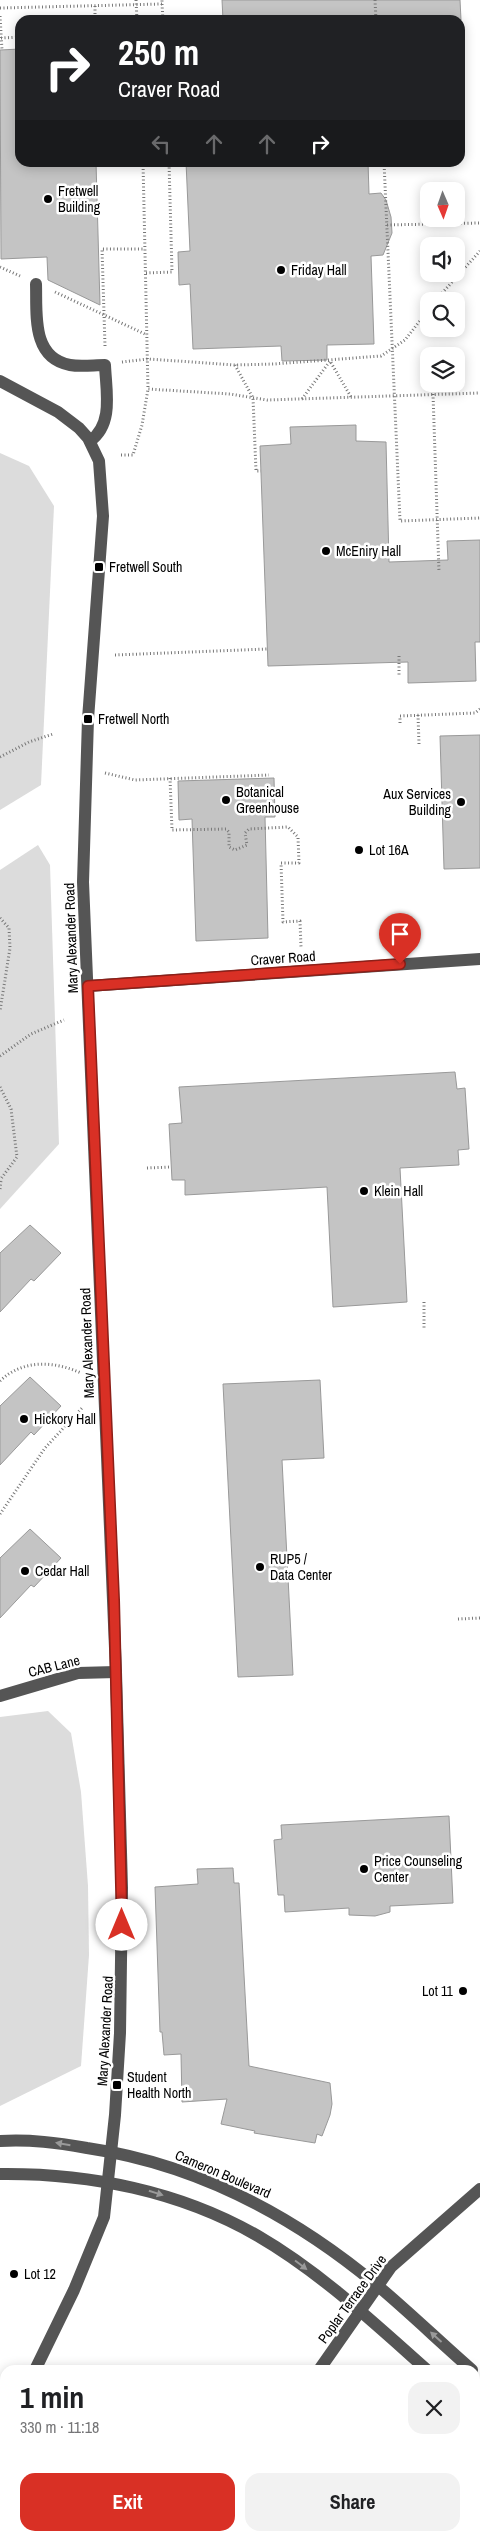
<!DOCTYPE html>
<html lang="en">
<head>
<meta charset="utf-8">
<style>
  :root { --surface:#fff; --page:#f2f2f2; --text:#202124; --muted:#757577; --accent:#d93025 }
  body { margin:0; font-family:"Archivo Narrow",sans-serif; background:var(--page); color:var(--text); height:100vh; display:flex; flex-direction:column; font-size:19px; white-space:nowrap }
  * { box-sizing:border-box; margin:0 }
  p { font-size:16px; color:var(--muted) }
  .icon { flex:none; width:28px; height:28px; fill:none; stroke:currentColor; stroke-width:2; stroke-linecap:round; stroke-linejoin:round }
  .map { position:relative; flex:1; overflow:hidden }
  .drawer { position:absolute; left:0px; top:2365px; width:480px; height:176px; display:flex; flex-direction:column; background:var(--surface); border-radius:15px 15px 0 0; box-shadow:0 2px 12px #0003 }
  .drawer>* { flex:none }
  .hud { position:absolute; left:15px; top:15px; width:450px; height:152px; border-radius:15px; box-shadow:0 2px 12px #0003; background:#202124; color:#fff; overflow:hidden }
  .needle { width:32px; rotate:178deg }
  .buttons { position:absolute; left:420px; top:182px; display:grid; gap:10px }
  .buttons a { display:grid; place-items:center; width:45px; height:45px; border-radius:10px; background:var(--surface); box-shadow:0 2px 12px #0003; font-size:25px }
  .pin { position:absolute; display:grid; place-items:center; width:42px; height:42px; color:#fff; margin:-51px -21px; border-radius:50% 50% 50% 0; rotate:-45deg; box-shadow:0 0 5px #0007 }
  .pin .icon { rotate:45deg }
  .me { position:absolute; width:55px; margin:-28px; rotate:0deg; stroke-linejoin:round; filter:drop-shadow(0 0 4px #0008) }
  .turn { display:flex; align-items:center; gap:18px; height:105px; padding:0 20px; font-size:22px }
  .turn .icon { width:65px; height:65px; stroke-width:2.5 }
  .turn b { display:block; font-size:35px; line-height:42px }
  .lanes { display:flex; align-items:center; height:48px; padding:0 20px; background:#0003; justify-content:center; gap:25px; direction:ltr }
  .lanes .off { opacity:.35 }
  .round { display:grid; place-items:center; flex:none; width:52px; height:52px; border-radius:15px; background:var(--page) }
  .headline { display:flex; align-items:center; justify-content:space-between; height:85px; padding:0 20px }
  h1 { font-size:30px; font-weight:700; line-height:38px }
  .cta { display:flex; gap:10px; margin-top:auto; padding:10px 20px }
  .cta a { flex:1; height:58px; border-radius:15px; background:var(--accent); color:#fff; font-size:20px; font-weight:700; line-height:58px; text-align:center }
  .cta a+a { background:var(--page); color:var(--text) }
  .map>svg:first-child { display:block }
  .green { fill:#dcdcdc }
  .building { fill:#c4c4c4; stroke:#999 }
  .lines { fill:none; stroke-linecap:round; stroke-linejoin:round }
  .path { stroke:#777; stroke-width:3; stroke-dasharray:1 2.5; stroke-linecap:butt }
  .minor { stroke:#555; stroke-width:12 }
  .oneway { fill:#999 }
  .route-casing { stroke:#8d1f18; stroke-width:12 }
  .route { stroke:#d93025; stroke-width:9 }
  .poi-dot { fill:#000; stroke:#fff; stroke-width:2 }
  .labels { text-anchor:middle; stroke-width:5; stroke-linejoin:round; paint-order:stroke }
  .poi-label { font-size:14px; fill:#000; stroke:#fff; text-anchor:start }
  .street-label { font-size:14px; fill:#000; stroke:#fff }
</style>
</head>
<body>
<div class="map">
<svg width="480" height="2541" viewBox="0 0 480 2541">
  <rect width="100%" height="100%" fill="#fff"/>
  <g class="green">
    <path d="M0 453 29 466 54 506 41 785 0 810Z"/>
    <path d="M38 845 50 865 59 1144 0 1209V870Z"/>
    <path d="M48 1711 71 1733 81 1792 88 1886 89 1955 81 2066 0 2106V1717Z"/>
    <path d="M5 2533V2536H170L168 2541H1Z"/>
  </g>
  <g class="building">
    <path d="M222 0H460L461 20H223Z"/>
    <path d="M20 49V162H96L100 305 48 280 47 257 1 259 0 50Z"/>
    <path d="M186 162H368L369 194 381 193 386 200 391 217 392 233 383 255 371 256 374 344 327 345V360L282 361 281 346 193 349 190 284 179 285 178 252 190 251Z"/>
    <path d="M356 425V441L386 442 389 562 448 560 447 541 480 540V642H475L476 681 408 683V662L268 666 260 446 291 444 290 427Z"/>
    <path d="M480 735V868L444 869 440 736Z"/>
    <path d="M274 778 275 817H265L268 938 196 941 192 819 179 820 178 781Z"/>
    <path d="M455 1072 457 1089 465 1088 469 1149 458 1150 459 1165 400 1168 407 1302 333 1307 327 1187 185 1195V1180H172L169 1124 182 1123 179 1087Z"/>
    <path d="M30 1225 61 1253 34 1281 31 1279 0 1312V1253Z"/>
    <path d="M30 1377 61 1406 34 1435 31 1432 0 1465V1406Z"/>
    <path d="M320 1380 324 1458 282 1460 293 1675 238 1677 223 1384Z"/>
    <path d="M30 1529 61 1558 34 1587 31 1585 0 1618V1558Z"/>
    <path d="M449 1816 453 1903 390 1906V1912L375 1916 349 1915V1908L285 1912 284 1895H278L274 1840 282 1839 281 1825Z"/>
    <path d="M233 1868 234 1883H239L249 2066 330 2083 332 2104 330 2115 322 2136 317 2134 315 2143 254 2133 255 2131 221 2124 227 2099 182 2102 181 2054 164 2055 162 2032H160L155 1887 198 1884 197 1869Z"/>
  </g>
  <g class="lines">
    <g class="path">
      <path d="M136 0 137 20"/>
      <path d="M375 0 376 20"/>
      <path d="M162 4 163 20"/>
      <path d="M95 6V20"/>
      <path d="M0 8 162 4V0"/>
      <path d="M0 16 2 50"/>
      <path d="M1 38 20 37"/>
      <path d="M143 162 148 389 230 394 267 400 480 393"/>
      <path d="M384 162 400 521 480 518"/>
      <path d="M387 225 480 223"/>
      <path d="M0 267 20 276"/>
      <path d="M146 273 172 272 169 162"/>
      <path d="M55 292 147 335"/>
      <path d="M435 301 480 251"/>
      <path d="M105 346 102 249H145"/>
      <path d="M122 362 148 359 235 365 274 364 381 356 405 340 429 309"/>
      <path d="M235 365 253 398 256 471H261"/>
      <path d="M433 394 439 572"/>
      <path d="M302 399 330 361 351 397"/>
      <path d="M121 455H133L142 425 148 389"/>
      <path d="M115 655 267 649"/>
      <path d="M399 656V676"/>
      <path d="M418 715 419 744"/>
      <path d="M400 723V716L475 713 480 709"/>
      <path d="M0 757 29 742 53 734"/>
      <path d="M105 773 135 780 269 775"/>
      <path d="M170 778 172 830 226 829 229 832V847L235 850 247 845 245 833 249 829 288 827 298 837 299 863H281L283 922 300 921 301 947"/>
      <path d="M0 918 9 928 10 948 0 1011"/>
      <path d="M0 1056 31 1034 64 1020"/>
      <path d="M0 1087 11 1109 17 1157 0 1180"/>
      <path d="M147 1168 171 1167"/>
      <path d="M0 1189 1 1180"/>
      <path d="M424 1302V1330"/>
      <path d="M0 1381C23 1359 54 1361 81 1373"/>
      <path d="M0 1514 45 1448 83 1407"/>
      <path d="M458 1619 480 1618"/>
    </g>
    <g class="minor">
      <path d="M36 284C37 313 31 358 70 365 81 367 94 365 105 365 106 391 114 424 90 441"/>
      <path d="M0 381 58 412 79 428 88 438 99 461 103 516 88 719 83 882 116 1672 122 1888 120 2033 115 2115 104 2217 74 2290 35 2370"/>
      <path d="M88 986 480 959"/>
      <path d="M0 1696 78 1673 116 1672"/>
      <path d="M0 2141C30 2139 58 2143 87 2148 196 2164 294 2216 378 2286 410 2313 440 2342 472 2370"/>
      <path d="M0 2174C89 2173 180 2191 258 2236 320 2272 374 2323 427 2370"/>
      <path d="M319 2370 391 2267 480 2189"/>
      <path d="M475 2409 480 2413"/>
      <path d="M0 2443 5 2433"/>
      <path d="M258 2536 267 2541"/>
      <path d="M219 2541 222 2536"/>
    </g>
  </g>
  <defs><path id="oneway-solid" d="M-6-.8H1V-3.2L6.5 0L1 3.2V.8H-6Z" transform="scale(1.25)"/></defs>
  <g class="oneway">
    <use href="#oneway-solid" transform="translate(63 2144) rotate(-170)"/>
    <use href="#oneway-solid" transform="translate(156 2193) rotate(18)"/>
    <use href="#oneway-solid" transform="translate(301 2265) rotate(37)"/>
    <use href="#oneway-solid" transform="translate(436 2337) rotate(-138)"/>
  </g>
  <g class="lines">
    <g class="route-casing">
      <path id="route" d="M122 1925 114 1600 88 986 400 964"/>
    </g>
    <use href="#route" class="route"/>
  </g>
  <g class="poi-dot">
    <circle cx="48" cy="199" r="5"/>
    <circle cx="281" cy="270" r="5"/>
    <circle cx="326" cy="551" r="5"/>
    <rect x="94" y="562" width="10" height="10" rx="2.5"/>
    <rect x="83" y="714" width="10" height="10" rx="2.5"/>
    <circle cx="226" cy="800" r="5"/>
    <circle cx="461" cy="802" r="5"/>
    <circle cx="359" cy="850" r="5"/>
    <circle cx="364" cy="1191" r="5"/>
    <circle cx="24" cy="1419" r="5"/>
    <circle cx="260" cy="1567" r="5"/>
    <circle cx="25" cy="1571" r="5"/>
    <circle cx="364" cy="1869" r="5"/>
    <circle cx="463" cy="1991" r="5"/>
    <rect x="112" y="2080" width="10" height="10" rx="2.5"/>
    <circle cx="14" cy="2274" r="5"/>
  </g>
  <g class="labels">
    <g class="poi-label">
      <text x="58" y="196">Fretwell<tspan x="58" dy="16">Building</tspan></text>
      <text x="291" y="275">Friday Hall</text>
      <text x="336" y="556">McEniry Hall</text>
      <text x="109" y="572">Fretwell South</text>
      <text x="98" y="724">Fretwell North</text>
      <text x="236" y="797">Botanical<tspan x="236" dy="16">Greenhouse</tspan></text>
      <text x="451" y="799" text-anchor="end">Aux Services<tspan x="451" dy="16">Building</tspan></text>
      <text x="369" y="855">Lot 16A</text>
      <text x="374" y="1196">Klein Hall</text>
      <text x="34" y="1424">Hickory Hall</text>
      <text x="270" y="1564">RUP5 /<tspan x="270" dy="16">Data Center</tspan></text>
      <text x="35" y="1576">Cedar Hall</text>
      <text x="374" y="1866">Price Counseling<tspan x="374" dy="16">Center</tspan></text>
      <text x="453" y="1996" text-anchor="end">Lot 11</text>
      <text x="127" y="2082">Student<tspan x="127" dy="16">Health North</tspan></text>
      <text x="24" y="2279">Lot 12</text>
    </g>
    <g class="street-label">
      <text transform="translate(71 938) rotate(-92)" y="5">Mary Alexander Road</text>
      <text transform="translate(283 958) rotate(-4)" y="5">Craver Road</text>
      <text transform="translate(87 1343) rotate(-92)" y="5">Mary Alexander Road</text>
      <text transform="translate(54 1666) rotate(-14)" y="5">CAB Lane</text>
      <text transform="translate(105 2031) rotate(-87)" y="5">Mary Alexander Road</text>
      <text transform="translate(223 2174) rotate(23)" y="5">Cameron Boulevard</text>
      <text transform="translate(352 2299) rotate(-54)" y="5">Poplar Terrace Drive</text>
    </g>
  </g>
</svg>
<div class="buttons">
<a><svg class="needle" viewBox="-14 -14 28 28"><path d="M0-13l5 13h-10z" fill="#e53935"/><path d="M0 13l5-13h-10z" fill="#757577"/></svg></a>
<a><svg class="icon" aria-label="sound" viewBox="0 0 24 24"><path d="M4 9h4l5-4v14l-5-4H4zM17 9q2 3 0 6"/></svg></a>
<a><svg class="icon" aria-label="search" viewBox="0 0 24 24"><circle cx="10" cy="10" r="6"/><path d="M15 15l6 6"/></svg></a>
<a><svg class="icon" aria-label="layers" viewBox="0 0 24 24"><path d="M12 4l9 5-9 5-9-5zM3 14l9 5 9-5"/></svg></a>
</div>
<div class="pin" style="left:400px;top:964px;background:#d93025"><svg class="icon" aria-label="arrive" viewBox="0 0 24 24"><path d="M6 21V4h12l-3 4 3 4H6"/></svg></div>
<svg class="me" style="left:122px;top:1925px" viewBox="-20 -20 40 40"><circle r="19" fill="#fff"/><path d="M0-13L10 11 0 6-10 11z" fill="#d93025"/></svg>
<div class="hud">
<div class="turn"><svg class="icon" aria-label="right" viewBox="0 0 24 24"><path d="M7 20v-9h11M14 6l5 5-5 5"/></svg><div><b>250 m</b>Craver Road</div></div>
<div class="lanes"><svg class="icon off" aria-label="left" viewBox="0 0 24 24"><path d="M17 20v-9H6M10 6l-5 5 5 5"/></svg><svg class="icon off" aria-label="ahead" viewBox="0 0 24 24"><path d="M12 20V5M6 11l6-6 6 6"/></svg><svg class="icon off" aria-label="ahead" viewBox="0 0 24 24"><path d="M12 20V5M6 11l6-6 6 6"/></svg><svg class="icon" aria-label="right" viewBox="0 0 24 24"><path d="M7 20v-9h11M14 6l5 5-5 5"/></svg></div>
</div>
<section class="drawer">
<div class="headline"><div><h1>1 min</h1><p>330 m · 11:18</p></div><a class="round"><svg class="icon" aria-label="close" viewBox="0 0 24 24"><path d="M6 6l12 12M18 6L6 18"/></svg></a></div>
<div class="cta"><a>Exit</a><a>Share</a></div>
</section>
</div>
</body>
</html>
